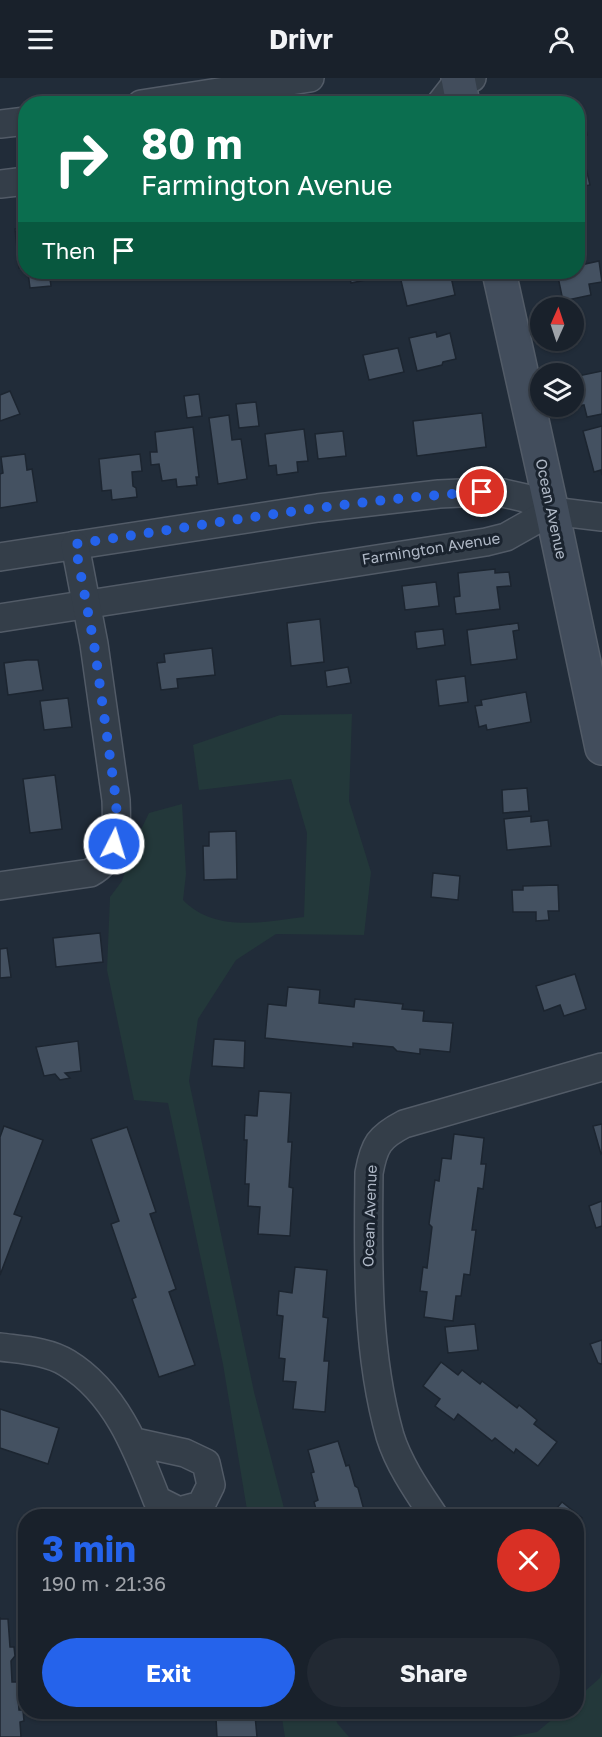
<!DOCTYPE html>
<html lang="en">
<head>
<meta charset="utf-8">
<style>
  :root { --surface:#19212b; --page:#222933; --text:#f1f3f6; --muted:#9fa3a9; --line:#373e47; --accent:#2563eb }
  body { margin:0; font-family:"Golos Text",sans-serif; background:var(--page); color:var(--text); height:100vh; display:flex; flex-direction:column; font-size:22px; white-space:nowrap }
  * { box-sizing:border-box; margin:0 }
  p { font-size:20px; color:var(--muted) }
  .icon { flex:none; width:33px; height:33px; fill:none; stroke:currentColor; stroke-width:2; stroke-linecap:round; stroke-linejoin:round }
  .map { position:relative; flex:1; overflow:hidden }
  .details { position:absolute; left:18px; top:1431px; width:566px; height:210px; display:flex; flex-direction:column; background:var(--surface); border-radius:24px; box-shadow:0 2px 4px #0004,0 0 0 2px var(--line) }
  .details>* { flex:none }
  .guide { position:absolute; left:18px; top:18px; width:567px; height:183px; border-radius:24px; box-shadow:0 2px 4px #0004,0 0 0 2px var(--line); background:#0b6e4f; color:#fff; overflow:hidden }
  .needle { width:39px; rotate:3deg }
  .tools { position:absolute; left:530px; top:219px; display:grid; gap:12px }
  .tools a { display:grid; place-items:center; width:54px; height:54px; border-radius:50%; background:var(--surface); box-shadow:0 2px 4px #0004,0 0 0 2px var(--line); font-size:30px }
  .pin { position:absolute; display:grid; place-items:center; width:51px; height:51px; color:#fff; margin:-26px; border:3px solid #fff; border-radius:50%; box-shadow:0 2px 6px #0007 }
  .me { position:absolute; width:66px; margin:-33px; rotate:5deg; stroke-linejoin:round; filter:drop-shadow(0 0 4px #0008) }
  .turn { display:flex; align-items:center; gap:21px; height:126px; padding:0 24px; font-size:27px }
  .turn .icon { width:78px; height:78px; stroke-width:2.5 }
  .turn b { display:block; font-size:42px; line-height:51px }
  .then { display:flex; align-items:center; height:57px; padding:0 24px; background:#0003; gap:12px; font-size:22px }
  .round { display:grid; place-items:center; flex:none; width:63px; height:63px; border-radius:32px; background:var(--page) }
  .headline { display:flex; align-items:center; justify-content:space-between; height:102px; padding:0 24px }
  h1 { font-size:36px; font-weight:700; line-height:45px; color:var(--accent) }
  .button { display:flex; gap:12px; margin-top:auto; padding:12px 24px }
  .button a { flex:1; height:69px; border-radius:36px; background:var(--accent); color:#fff; font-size:24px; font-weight:700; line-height:69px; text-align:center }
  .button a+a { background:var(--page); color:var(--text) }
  header { display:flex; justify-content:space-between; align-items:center; height:78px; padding:0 24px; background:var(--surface); font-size:27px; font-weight:700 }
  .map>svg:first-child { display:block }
  .green { fill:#23383a }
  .building { fill:#445161; stroke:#1c2530; stroke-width:1.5 }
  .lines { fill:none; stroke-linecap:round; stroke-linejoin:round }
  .street-casing { stroke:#525b67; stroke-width:30 }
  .secondary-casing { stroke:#525b67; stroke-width:36 }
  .street { stroke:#343e49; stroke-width:27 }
  .secondary { stroke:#424d5c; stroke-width:33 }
  .route { stroke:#2563eb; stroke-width:10; stroke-dasharray:0 18 }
  .labels { text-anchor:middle; stroke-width:6; stroke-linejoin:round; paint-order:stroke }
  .street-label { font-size:15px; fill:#afb8c6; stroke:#1a232e }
</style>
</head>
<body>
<header><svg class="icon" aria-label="menu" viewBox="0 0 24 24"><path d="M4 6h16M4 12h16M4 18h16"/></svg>Drivr<svg class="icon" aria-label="person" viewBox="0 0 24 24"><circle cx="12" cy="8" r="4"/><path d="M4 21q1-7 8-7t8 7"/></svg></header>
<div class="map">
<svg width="602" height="1659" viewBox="0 0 602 1659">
  <rect width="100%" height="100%" fill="#212c39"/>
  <g class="green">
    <path d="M352 636 349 723 371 794 364 857 276 856 236 882 198 941 189 1003 254 1314 286 1438H248L223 1286 168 1025 134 1022 107 892 110 819 122 803 134 766 149 735 182 726 186 796 183 822C215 855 263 844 304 839L307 755 291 701 199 712 193 667 280 637Z"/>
    <path d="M602 1594V1659H510L537 1654 561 1634H576V1621L600 1600Z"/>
    <path d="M281 1634H334L337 1645 349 1659H285Z"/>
  </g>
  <g class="building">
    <path d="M578 28H582L587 57 578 58Z"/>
    <path d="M584 82 590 107 578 109V84Z"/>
    <path d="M26 150V189L19 190 15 151Z"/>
    <path d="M583 175 585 186 599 183 602 204 589 206 591 217 563 223 557 194H578V177Z"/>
    <path d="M28 194H49L51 208 30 210Z"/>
    <path d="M349 194H373L375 200 351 205Z"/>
    <path d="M399 194H450L455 217 407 228Z"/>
    <path d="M436 254 437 259 450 255 456 281 443 284 442 287 417 293 409 260Z"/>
    <path d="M398 270 404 294 369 302 363 277Z"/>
    <path d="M602 293V336L587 339 584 327 579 328 573 299Z"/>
    <path d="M10 313 20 336 0 343V317Z"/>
    <path d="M199 316 202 338 187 340 184 318Z"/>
    <path d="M256 324 259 348 239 350 236 326Z"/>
    <path d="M482 335 486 369 417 378 413 343Z"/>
    <path d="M229 337 232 362 241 361 247 401 218 406 209 340Z"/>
    <path d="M602 348V397L601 392 594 394 583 353Z"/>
    <path d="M193 349 199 399H196L197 407 177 409 176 401 162 403 159 386 151 387 150 374H157L155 354Z"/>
    <path d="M304 351 308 383 297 384 298 394 277 397 276 387 269 388 265 356Z"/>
    <path d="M343 353 346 378 318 381 315 356Z"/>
    <path d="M25 376 27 392 32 391 37 424 0 430V396L3 395 1 379Z"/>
    <path d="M140 376 142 393 132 394 133 408 136 410 137 419 112 422 111 412 102 413 99 381Z"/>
    <path d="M495 491V495L509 494 511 508 497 509 500 531 456 536 454 519 460 518 458 495Z"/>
    <path d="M436 504 439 528 405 532 402 508Z"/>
    <path d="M320 541 324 584 291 588 287 545Z"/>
    <path d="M518 545 519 552 513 553 517 581 471 587 467 552Z"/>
    <path d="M443 551 445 567 417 571 415 554Z"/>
    <path d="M212 570 215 597 177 601 178 610 161 612 157 585 165 584 164 576Z"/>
    <path d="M27 582H38L43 612 8 617 4 585Z"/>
    <path d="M348 589 351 605 327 609 325 593Z"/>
    <path d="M465 598 468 624 439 628 436 602Z"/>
    <path d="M526 614 531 644 487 652 486 647 479 649 475 628 482 627 481 622Z"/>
    <path d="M68 620 72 649 44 652 40 623Z"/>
    <path d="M55 697 62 751 30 755 23 701Z"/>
    <path d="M527 710 529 733 503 735 502 712Z"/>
    <path d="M531 738V744L548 742 551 768 507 772 504 741Z"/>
    <path d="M236 753 237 801 204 802 203 768H209V754Z"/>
    <path d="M433 795 460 798 458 822 431 819Z"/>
    <path d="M558 807 559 833H548L549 842 536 843V834H513L512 812H523V808Z"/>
    <path d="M100 855 103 884 56 889 53 860Z"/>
    <path d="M7 870 11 899 0 900V871Z"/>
    <path d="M575 896 586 931 564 938 560 927 544 933 536 908Z"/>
    <path d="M288 909 320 912 319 925 354 929 355 921 403 926 402 931 424 933 423 943 453 945 450 974 420 971V976L397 973 393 969 353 965V969L265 960 268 926 286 928Z"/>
    <path d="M214 961 245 963 244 990 212 988Z"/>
    <path d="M78 963 81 993 65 995 70 1000 60 1002 55 996 44 998 36 969Z"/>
    <path d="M259 1013 291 1015 288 1064H292L289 1109 293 1110 290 1158 258 1156 260 1129 248 1128 249 1106H245L247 1062H244L245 1037 257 1038Z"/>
    <path d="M602 1046V1075L601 1076 593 1048Z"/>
    <path d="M4 1048 43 1062 14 1136 22 1139 0 1197V1059Z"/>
    <path d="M127 1049 156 1134 150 1136 176 1211 169 1214 195 1287 159 1299 132 1221 136 1219 111 1146 119 1143 91 1061Z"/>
    <path d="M454 1056 484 1060 481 1086H486L483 1111 478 1110 472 1152H476L470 1197 464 1196 461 1218H456L453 1243 424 1239 427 1214 420 1213 423 1189 427 1190 432 1149 429 1146 435 1102 439 1103 442 1080 451 1081Z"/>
    <path d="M602 1123V1148L596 1150 589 1128Z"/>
    <path d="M295 1189 327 1192 323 1239 328 1240 324 1283H329L325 1334 293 1331 296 1304 283 1303 285 1281 279 1280 283 1238 277 1237 279 1213 292 1215Z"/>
    <path d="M475 1246 478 1272 448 1275 445 1249Z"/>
    <path d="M602 1262V1286H601L598 1285 590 1266Z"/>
    <path d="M441 1284 458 1297 462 1292 480 1306 482 1303 517 1330 519 1327 537 1342 534 1346 557 1364 538 1388 516 1371 514 1375 495 1360 492 1363 458 1336 454 1342 435 1328 440 1321 423 1308Z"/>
    <path d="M0 1331 59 1350 48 1386 0 1370Z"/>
    <path d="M338 1363 346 1388 349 1387 355 1408 358 1410 364 1432 360 1433 362 1438H318L314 1424 318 1422 311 1395 314 1394 308 1372Z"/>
    <path d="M562 1424 582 1440 576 1448V1438H550Z"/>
    <path d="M0 1539V1541H8L10 1569H14L15 1578 11 1583 12 1604H17L19 1632H23L24 1643 20 1644 21 1659H0Z"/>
    <path d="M210 1634H249V1637H255L257 1659H217L216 1640H211Z"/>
  </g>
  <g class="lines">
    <g class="street-casing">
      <g id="street">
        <path d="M141 26 310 0"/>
        <path d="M440 26 458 3 472 0"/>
        <path d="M0 46 26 43"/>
        <path d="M0 106 26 103"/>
        <path d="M0 479 318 430 439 416 482 414 503 415 525 420 552 433 602 439"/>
        <path d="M0 540 486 464 506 459 552 433"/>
        <path d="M0 808 90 795C119 779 117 751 116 722L94 566 75 467"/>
        <path d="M0 1269C22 1272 48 1273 67 1285 116 1315 137 1371 157 1422L179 1433 201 1427 211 1407 206 1385 185 1375 135 1364"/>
        <path d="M434 1438C418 1414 399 1387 390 1358 366 1273 368 1183 369 1095 374 1067 379 1059 404 1046L602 989"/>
      </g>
    </g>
    <g class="secondary-casing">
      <g id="secondary">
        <path d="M458 0 463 26"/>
        <path d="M499 194 552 433 602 670"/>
      </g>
    </g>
    <use href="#street" class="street"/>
    <use href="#secondary" class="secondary"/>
  </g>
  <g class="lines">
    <path class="route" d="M114 766 117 745 116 722 94 566 75 466C211 446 345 422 482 414"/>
  </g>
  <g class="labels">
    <g class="street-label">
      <text transform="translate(551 431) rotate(78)" y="5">Ocean Avenue</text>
      <text transform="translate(431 471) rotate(-9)" y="5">Farmington Avenue</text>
      <text transform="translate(370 1138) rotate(-88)" y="5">Ocean Avenue</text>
    </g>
  </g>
</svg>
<div class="tools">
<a><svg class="needle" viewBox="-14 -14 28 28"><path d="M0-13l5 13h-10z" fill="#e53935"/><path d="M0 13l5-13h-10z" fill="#9fa3a9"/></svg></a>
<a><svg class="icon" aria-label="layers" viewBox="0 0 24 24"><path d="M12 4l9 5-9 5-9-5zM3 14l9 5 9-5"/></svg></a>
</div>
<div class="pin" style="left:482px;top:414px;background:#d93025"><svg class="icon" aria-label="arrive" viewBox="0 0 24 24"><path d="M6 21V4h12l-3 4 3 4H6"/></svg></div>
<svg class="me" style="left:114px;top:766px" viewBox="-20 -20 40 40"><circle r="17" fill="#2563eb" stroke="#fff" stroke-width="3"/><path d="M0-11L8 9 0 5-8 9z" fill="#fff"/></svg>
<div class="guide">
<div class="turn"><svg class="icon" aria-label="right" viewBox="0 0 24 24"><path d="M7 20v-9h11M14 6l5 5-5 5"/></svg><div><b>80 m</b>Farmington Avenue</div></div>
<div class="then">Then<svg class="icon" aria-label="arrive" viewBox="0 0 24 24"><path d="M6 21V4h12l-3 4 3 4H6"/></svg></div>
</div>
<section class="details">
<div class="headline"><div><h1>3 min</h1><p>190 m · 21:36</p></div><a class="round" style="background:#d93025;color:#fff"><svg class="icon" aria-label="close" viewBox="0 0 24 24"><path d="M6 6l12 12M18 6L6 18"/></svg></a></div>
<div class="button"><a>Exit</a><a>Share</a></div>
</section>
</div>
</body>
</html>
